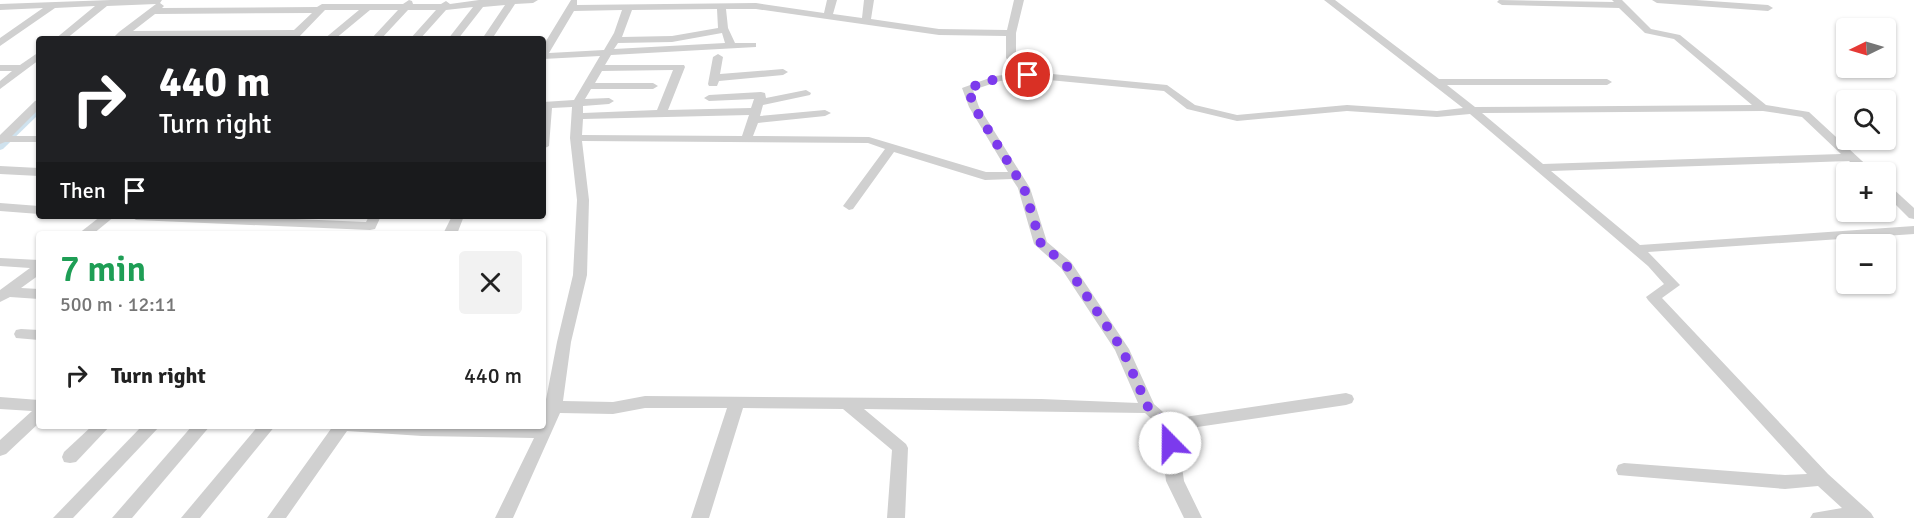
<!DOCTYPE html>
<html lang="en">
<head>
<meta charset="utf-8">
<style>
  :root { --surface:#fff; --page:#f2f2f2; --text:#222; --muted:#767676 }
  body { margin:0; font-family:Signika,sans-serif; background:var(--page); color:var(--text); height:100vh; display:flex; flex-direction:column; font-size:22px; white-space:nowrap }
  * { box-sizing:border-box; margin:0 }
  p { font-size:20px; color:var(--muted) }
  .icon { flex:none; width:33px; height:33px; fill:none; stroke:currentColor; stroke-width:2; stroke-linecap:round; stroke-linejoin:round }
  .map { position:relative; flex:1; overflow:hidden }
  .panel { position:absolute; left:36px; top:231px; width:510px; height:198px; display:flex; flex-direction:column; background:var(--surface); border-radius:6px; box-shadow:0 2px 4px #0004 }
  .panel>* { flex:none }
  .top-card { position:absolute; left:36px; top:36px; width:510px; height:183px; border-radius:6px; box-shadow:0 2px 4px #0004; background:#202124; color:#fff; overflow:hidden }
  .needle { width:39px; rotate:265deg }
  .controls { position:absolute; left:1836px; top:18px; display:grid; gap:12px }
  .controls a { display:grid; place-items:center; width:60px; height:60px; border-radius:6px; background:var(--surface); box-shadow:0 2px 4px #0004; font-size:30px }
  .pin { position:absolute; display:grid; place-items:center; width:51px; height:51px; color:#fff; margin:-26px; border:3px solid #fff; border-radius:50%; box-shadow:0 2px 6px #0007 }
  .me { position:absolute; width:66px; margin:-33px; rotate:338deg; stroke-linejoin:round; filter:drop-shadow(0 0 4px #0008) }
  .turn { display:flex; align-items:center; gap:21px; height:126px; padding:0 24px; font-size:27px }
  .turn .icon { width:78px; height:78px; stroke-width:2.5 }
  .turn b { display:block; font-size:42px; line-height:51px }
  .then { display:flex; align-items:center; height:57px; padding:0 24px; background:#0003; gap:12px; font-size:22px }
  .round { display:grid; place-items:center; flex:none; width:63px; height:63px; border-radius:6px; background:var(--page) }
  .head { display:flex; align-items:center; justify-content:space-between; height:102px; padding:0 24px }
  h1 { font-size:36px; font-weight:600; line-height:45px; color:#1e9e55 }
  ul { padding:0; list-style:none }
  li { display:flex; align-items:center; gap:18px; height:84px; padding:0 24px }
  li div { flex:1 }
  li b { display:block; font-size:22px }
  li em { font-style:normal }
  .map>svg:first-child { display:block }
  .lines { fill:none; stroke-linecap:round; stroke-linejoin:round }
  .canal { fill:#cfe2ee; fill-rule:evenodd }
  .minor { fill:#d0d0d0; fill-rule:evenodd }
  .route { stroke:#7c3aed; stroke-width:10; stroke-dasharray:0 18 }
</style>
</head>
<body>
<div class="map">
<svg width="1914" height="518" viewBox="0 0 1914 518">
  <rect width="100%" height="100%" fill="#fff"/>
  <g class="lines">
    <path class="canal" d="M34 109H39V114L3 149 0 150V142Z"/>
    <g class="minor">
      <path d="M111 0H162L160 3 164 6 162 8 317 7 322 4H403L409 0 412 1 413 4H441L446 1 450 4 479 0H538L533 3 515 4 492 39H482L505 5 483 7 458 39H448L473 7 446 10 420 39H410L436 10H408L381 39H371L398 10H370L335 39H324L359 10H325L297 39H288V36L117 38 115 36 119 32 156 4 107 6 66 39H55L95 6 55 8 0 46V38L43 8 0 10V4ZM312 13 294 30 133 31 155 14Z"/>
      <path d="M571 0H577V5L756 3 824 13 827 0H837L833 14 862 18 864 0H874L871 19 939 29 1007 30 1014 0H1024L1016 33V57L1031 72 1167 85 1195 105 1237 115 1347 105 1437 111 1463 108 1324 0H1335L1439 79H1607L1612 82 1607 85H1447L1475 107 1752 105 1674 39 1645 33 1619 8 1502 5 1497 2 1499 0 1614 2 1612 0H1622L1651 29 1680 35 1766 105 1809 112 1874 172H1862L1849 161 1551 171 1640 245 1914 226V234L1648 252 1680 285 1662 298 1828 474 1871 513 1874 518H1810L1813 513 1842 508 1818 486 1785 489 1618 475 1616 470 1618 465 1624 463 1785 475 1807 474 1648 300 1646 297 1664 284 1648 266 1470 114 1437 117 1347 111 1237 121 1187 109 1164 91 1028 78 1000 81 973 90 979 107 1030 188 1047 242 1071 262 1129 349 1154 404 1171 419 1346 393 1352 395 1354 399 1352 403 1346 405 1177 430 1184 481 1202 518H1184L1166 481 1160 427 1145 413 864 409 906 444 908 448 905 518H887L892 450 843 409 743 408 709 518H691L727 408H645L613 414 560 413 513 518H495L534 438 422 436 347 431 286 518H267L333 426H543V415L557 342 573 275 577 200 570 138 572 107 552 108 549 146 543 149V102L574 100 600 56 543 59V46ZM717 9 718 28 672 36 622 37 632 10ZM726 9H756L939 35 1006 36V58L1020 73 995 76 962 88 969 107 1008 172H986L869 137 753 136 758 123 825 116 831 113 825 110 760 116 763 105 810 95 811 93 806 90 766 98 765 93 761 92 709 95 704 98 709 101 754 99 751 108 668 110 685 67 684 65H605L611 55 756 47V43H735L728 28ZM622 10 614 33 604 50 549 53 574 11ZM722 33 725 43 614 49 618 43 672 42ZM673 70 657 110 583 113V106L609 104 614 101 609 98 585 99 591 89H653L658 86 653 83H595L602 71ZM1763 111 1802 117 1841 154 1543 164 1482 113ZM749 115 742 136 582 135 583 119ZM582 141 868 143 885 149 843 206 849 210 853 209 894 152 985 180 1012 179 1018 188 1034 244 1061 268 1115 350 1138 403 1041 399 645 396 613 402 563 401 571 342 587 275 589 200Z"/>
      <path d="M1652 0H1696L1768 5 1773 8 1768 11 1657 3Z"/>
      <path d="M39 52V60L0 89V81L12 71H0V65H20Z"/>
      <path d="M718 54 723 57 720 74 783 69 788 72 783 75 719 81 717 86H709L708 84 713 57Z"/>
      <path d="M39 100V109L12 136H39V142H5L0 144V135L35 101Z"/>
      <path d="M0 166 39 168V176L0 174Z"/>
      <path d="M1886 185 1890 186 1914 208V219L1909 218 1886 195Z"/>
      <path d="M0 203 39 206V214L0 211Z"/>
      <path d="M101 216H115L93 234H78Z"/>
      <path d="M130 216H226L366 222 369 216H381L375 229 370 230 136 220Z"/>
      <path d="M452 216H464L457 234H443Z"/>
      <path d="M0 258 39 260V275L21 288 39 289V299L10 297 0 302V290L30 268 0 266Z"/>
      <path d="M21 329 39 330V340L16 338 14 334 16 330Z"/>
      <path d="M0 397 39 400V423L6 454 0 456V440L32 411 0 409Z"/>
      <path d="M92 426H110L76 462 70 463 64 462 62 457 64 452Z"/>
      <path d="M142 426H160L73 518H53Z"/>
      <path d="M192 426H210L132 518H112Z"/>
      <path d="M258 426H275L200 518H181Z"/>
    </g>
  </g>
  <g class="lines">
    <path class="route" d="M1028 75 999 78 968 88 974 107 1024 188 1041 244 1066 265 1122 349 1148 407 1168 424 1170 443"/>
  </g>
</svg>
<div class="controls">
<a><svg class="needle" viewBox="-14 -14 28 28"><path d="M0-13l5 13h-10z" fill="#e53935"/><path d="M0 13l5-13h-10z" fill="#767676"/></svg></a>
<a><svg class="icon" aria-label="search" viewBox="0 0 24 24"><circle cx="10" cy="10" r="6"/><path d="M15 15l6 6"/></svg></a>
<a>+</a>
<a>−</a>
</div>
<div class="pin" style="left:1028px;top:75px;background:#d93025"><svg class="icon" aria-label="arrive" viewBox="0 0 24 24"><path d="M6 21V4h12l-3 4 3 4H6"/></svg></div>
<svg class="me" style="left:1170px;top:443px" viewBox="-20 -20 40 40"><circle r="19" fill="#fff"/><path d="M0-13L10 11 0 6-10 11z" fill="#7c3aed"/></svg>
<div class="top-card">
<div class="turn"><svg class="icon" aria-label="right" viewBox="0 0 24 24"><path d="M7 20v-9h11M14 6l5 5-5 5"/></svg><div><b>440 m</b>Turn right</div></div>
<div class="then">Then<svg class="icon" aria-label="arrive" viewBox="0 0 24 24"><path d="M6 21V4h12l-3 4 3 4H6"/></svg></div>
</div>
<section class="panel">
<div class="head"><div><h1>7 min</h1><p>500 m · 12:11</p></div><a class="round"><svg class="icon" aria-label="close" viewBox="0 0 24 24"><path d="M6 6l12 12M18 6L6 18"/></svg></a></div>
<ul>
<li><svg class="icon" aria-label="right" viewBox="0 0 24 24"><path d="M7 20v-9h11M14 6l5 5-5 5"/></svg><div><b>Turn right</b></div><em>440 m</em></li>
</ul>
</section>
</div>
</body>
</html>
